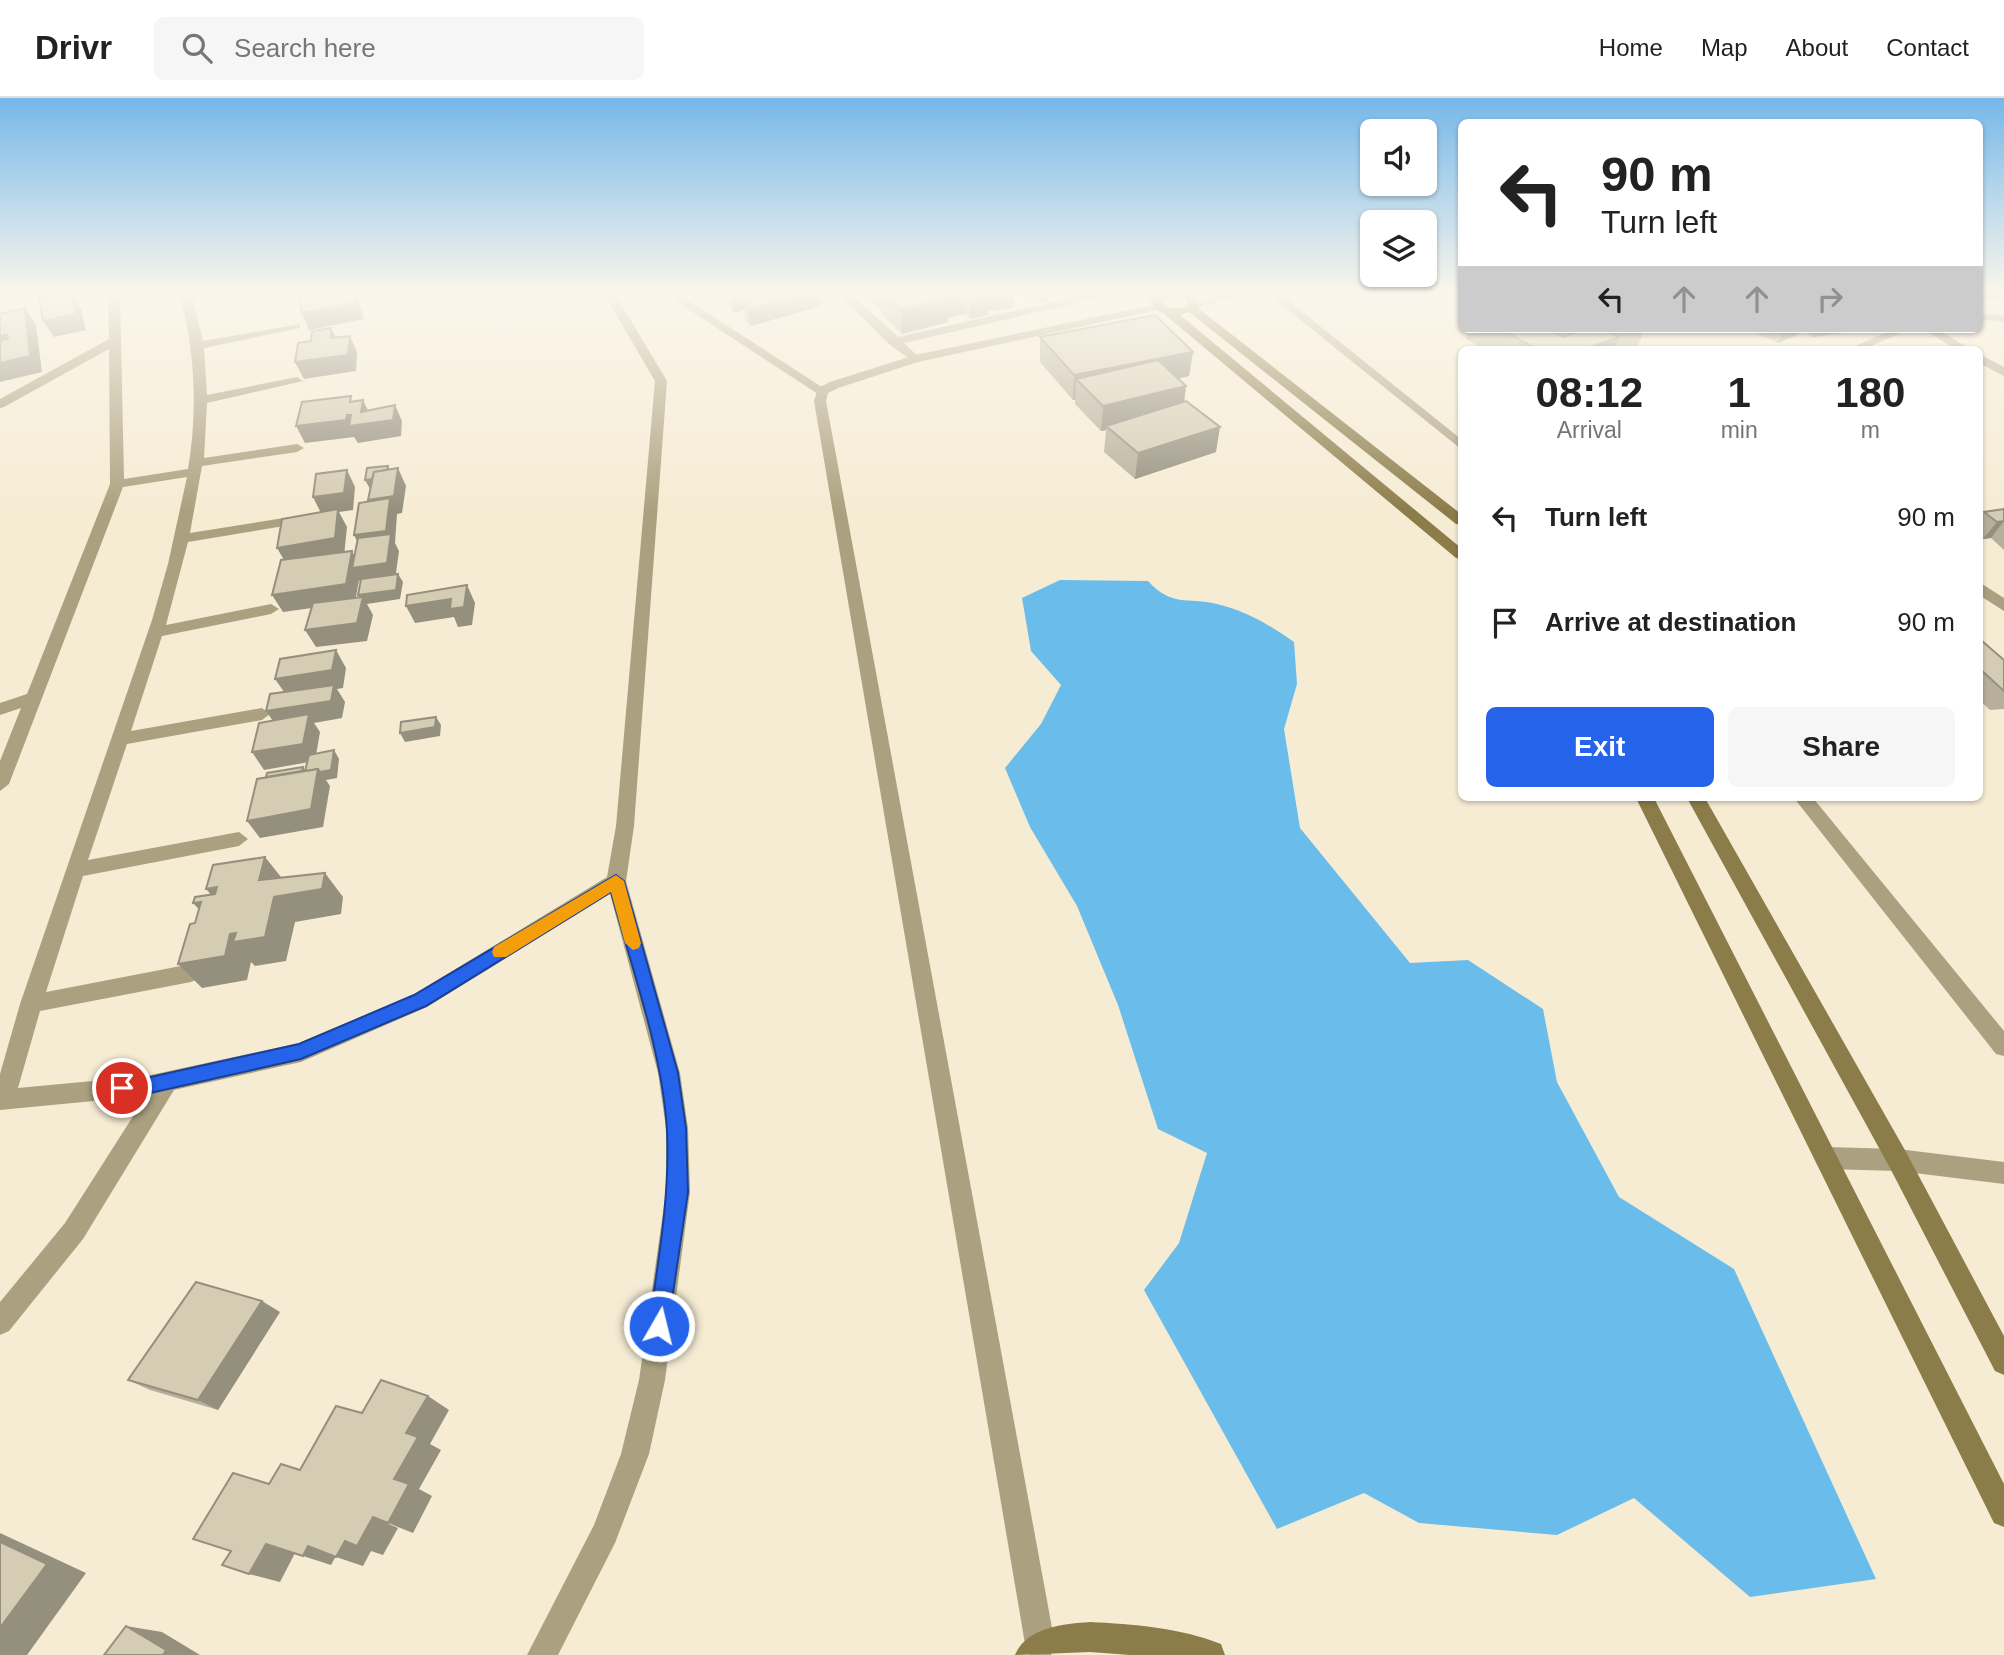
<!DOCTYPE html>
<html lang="en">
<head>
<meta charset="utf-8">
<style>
  :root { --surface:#fff; --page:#f6f6f6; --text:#222; --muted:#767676; --line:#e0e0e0; --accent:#2563eb }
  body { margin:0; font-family:Helvetica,sans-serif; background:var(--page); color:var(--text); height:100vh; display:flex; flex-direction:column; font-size:26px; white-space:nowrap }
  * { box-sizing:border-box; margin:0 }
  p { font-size:23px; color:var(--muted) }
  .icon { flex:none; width:38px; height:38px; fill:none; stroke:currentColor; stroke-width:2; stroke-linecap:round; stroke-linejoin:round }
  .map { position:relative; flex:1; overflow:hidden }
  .details { position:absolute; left:1458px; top:248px; width:525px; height:455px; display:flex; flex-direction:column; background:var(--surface); border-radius:10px; box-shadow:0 2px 5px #0004 }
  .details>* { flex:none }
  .top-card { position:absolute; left:1458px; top:21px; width:525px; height:214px; border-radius:10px; box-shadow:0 2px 5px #0004; background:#fff; color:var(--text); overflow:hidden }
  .buttons { position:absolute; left:1360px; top:21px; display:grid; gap:14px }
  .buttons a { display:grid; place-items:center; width:77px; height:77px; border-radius:10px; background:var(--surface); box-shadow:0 2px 5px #0004; font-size:35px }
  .pin { position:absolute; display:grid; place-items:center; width:60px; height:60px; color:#fff; margin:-30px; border:4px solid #fff; border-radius:50%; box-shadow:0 2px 7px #0007 }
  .me { position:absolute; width:77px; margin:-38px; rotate:8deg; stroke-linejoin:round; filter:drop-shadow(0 0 5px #0008) }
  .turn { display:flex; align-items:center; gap:24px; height:147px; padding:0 28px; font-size:32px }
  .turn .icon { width:91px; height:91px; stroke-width:2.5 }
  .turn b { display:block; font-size:49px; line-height:60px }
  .lanes { display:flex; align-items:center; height:66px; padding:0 28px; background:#0003; justify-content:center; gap:35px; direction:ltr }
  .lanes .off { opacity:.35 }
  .eta { display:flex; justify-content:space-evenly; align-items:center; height:119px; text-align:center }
  .eta b { font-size:42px; font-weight:800; line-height:49px }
  .action { display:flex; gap:14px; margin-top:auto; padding:14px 28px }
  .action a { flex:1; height:80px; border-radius:10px; background:var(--accent); color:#fff; font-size:28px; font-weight:800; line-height:80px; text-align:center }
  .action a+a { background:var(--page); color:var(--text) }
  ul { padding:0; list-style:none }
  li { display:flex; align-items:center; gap:21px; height:105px; padding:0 28px }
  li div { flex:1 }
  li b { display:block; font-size:26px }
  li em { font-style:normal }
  header { display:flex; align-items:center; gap:42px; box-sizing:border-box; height:98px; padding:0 35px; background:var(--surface); border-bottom:2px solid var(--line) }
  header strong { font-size:33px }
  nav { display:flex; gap:38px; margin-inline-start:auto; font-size:24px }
  .search { width:490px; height:63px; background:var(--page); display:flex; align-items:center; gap:18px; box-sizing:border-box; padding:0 24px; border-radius:10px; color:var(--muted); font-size:26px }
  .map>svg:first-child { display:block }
  .water { fill:#6abdeb }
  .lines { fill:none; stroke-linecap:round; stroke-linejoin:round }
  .minor { fill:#aba180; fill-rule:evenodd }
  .tertiary { fill:#aba180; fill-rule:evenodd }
  .secondary { fill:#8b7c4a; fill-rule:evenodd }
  .wall { fill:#b7af9b }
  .shaded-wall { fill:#958f7e }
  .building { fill:#d5ccb4; stroke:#958f7e; stroke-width:2 }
  .route { fill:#2563eb; stroke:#184099; stroke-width:2 }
  .slow { fill:#f59e0b }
</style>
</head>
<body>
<header>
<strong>Drivr</strong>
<div class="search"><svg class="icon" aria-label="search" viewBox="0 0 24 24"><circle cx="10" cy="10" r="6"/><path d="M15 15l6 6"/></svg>Search here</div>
<nav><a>Home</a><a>Map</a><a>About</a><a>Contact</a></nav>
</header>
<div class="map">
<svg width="2004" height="1557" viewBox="0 0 2004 1557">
  <rect width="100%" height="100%" fill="#f6ecd4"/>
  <path class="water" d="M1060 482 1148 483C1172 509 1186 499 1217 506 1246 513 1270 527 1294 544L1297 586 1284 631 1300 730 1410 865 1468 862 1543 911 1557 984 1619 1099 1734 1171 1876 1481 1750 1499 1634 1400 1557 1437 1419 1425 1364 1395 1277 1431 1144 1192 1179 1145 1207 1055 1158 1031 1118 907 1077 808 1030 729 1005 670 1041 626 1061 587 1031 553 1022 500Z"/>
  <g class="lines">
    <g class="minor">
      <path d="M108 196H120L124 381 188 371C198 311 195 255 180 196H214L193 202 203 243 300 226V230L204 250 207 297 297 279 303 283 207 305 204 360 297 346 304 350 297 354 202 368 190 435 290 419 297 423 290 427 188 444 166 527 271 506 279 511 271 516 162 538 131 633 262 610 270 616 262 622 127 646 88 762 239 734 248 741 239 748 83 778 46 894 191 866 198 869 201 875 198 881 191 884 40 913 18 990 146 978 299 945 413 897 607 779 616 728 655 283 604 196H615L667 283 634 728 626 783 680 975 688 1030 690 1094 665 1282 649 1356 615 1445 558 1557H527L594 1427 621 1356 639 1282 666 1094V1030L658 975 610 796 427 909 301 964 174 992 83 1141 9 1233 0 1237V1204L65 1125 146 998 0 1012V976L20 906 152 522 168 466 187 379 123 389 9 686 0 693V663L21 610 0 617V605L27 596 110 386 109 251 4 309 0 310V301L109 241Z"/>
      <path d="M665 196H678L828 293 818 296Z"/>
      <path d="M839 196H851L898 239 1089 196 1103 199 904 245 921 261 915 265 889 246Z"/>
      <path d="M1268 196H1280L1461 341V351Z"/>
      <path d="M1979 216 2004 217V223L1979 222Z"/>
      <path d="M1894 231H1910L1862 252H1846Z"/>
      <path d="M1923 231H1937L1972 252H1957Z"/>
      <path d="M1979 256 2004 269V278L1979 265Z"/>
      <path d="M1979 484 2004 500V513L1979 497Z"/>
      <path d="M1794 700H1813L2004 933V958L1996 956Z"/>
      <path d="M1826 1049 1898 1051 2004 1064V1086L1898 1073 1826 1071 1818 1068 1814 1060 1818 1052Z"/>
    </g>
    <g class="tertiary">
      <path d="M1224 196H1242L1194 211 1188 208Z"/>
      <path d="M1158 206 1164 209 1162 211 918 264 838 290 828 295 826 303 1055 1546 1051 1557H1030L1025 1546 814 303 818 290 830 284 915 257Z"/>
    </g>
    <g class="secondary">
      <path d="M1159 196H1172L1162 204C1169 212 1179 211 1188 207L1185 201 1174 196 1193 197 1198 210 1461 416V427L1456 426 1189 214 1180 217 1461 450V461L1456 460 1163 215 1158 213 1149 203Z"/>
      <path d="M1636 700H1654L2004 1386V1429L1994 1425Z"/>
      <path d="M1687 700H1705L1906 1054 2004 1238V1277L1995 1273 1890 1070Z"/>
      <path d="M1090 1524C1132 1526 1181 1530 1221 1546L1225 1557H1130L1090 1554 1015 1557C1027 1529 1063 1526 1090 1524Z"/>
    </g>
  </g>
  <g class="wall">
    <path d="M727 196H819L821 208 751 228 746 224 744 212 734 215 730 210Z"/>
    <path d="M870 196H1014L1013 210 988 213V217L970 221 965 216 948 220V224L902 236 881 216V211L877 208 871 204Z"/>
    <path d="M1034 196H1063L1047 200V203L1040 205 1034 199Z"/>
    <path d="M1340 196H1374L1373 203 1344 204Z"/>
    <path d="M1979 196H2004V203L1979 202Z"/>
    <path d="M1469 231H1645L1636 252H1486L1466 241Z"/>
    <path d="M1754 231H1845L1843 235 1812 239 1801 232 1799 236 1778 245 1753 234Z"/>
    <path d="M1040 239 1193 254 1189 278 1178 281 1186 288 1184 304 1216 354 1135 381 1104 354 1106 332 1101 333 1075 306V302H1073L1040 264Z"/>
    <path d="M2004 411V452L1991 440 1983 441 1979 438V420L1984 414Z"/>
    <path d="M1979 543 2004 562V611L1990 612 1979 602Z"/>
    <path d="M280 1214 218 1312 150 1292 128 1282Z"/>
  </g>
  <g class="shaded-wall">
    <path d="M72 196 81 210 86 232 54 239 43 223Z"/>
    <path d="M354 196H357L364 221 309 232 302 215Z"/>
    <path d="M741 196 744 212 734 215 731 199Z"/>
    <path d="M804 196H819L821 208 751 228 748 212Z"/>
    <path d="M946 196H964L965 216 948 220V224L902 236 901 212Z"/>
    <path d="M976 196H1014L1013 210 988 213V217L970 221 969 198Z"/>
    <path d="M1040 196H1063L1047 200V203L1040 205Z"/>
    <path d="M25 210 36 227 42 274 0 284V265Z"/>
    <path d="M331 230 339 246 331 240Z"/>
    <path d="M1785 231H1802L1799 236 1778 245Z"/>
    <path d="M1817 231H1845L1843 235 1812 239Z"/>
    <path d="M7 237 19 253 0 257V238Z"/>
    <path d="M350 238 357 254 356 273 304 281 295 264Z"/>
    <path d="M1619 239 1613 252H1581Z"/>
    <path d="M1193 254 1189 278 1094 298 1076 281 1075 302H1073L1074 277Z"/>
    <path d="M1186 288 1183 312 1106 328V332L1101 333 1103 308Z"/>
    <path d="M363 302 371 319 395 307 402 323 401 338 358 345 354 339 305 345 296 328 361 314Z"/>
    <path d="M1220 329 1216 354 1135 381 1138 355Z"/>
    <path d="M388 368 392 376 390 388 370 391 365 382Z"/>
    <path d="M398 370 406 388 402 415 397 416 395 445 399 453 395 482 362 487 359 482 355 504 283 514 272 497 352 453 360 469 363 455 354 437 377 419 368 402Z"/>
    <path d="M347 372 355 389 353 412 339 414 347 429 344 458 287 467 277 450 322 417 313 399Z"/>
    <path d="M2004 423 1991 440 1983 441 1997 424Z"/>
    <path d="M398 476 403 484 400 501 367 506 373 517 367 543 316 549 305 532 362 505 358 497Z"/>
    <path d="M467 487 475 505 472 527 458 529 454 519 415 525 406 508Z"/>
    <path d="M336 552 346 570 343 590 337 591 345 604 342 620 314 625 320 634 315 663 264 672 252 654 278 630 266 613 287 598 275 581Z"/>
    <path d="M436 619 441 627 440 638 405 644 400 635Z"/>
    <path d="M334 652 339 661 337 680 326 682 330 688 323 729 260 740 247 723 271 697 303 669 308 676 318 671Z"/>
    <path d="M265 759 285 784 325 775 343 799 341 816 295 824 286 863 255 868 251 864 247 882 202 890 178 866 230 836 236 835 259 782Z"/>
    <path d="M217 789 228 816 206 791Z"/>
    <path d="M201 804 216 830 193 805Z"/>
    <path d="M262 1203 280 1214 218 1312 198 1302Z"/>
    <path d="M428 1298 449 1312 430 1346 441 1352 419 1391 432 1398 413 1435 388 1425 394 1381 406 1335Z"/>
    <path d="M373 1419 398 1430 383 1457 371 1453 363 1468 336 1459 345 1443Z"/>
    <path d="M0 1435 86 1475 27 1557H0Z"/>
    <path d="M266 1446 295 1455 280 1484 249 1476Z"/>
    <path d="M308 1448 336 1458 331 1467 303 1458Z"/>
    <path d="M126 1528 162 1534 200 1557H163Z"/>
  </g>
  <g class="building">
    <path d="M60 196H72L76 216 43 223 39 201Z"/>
    <path d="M297 196H354L357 205 302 215Z"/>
    <path d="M728 196H804L748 212 743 208 752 206 741 196 731 199Z"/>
    <path d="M883 196H946L944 197 948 200 901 212Z"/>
    <path d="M25 210 30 258 0 265V243L8 241 7 237 0 238V216Z"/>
    <path d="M1155 217 1193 254 1074 277 1040 239Z"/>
    <path d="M331 230V240L350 238 348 257 295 264 298 245 311 243 312 233Z"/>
    <path d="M1500 231H1548L1563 239 1586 231H1604L1619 239 1581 252H1539Z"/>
    <path d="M1158 262 1186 288 1103 308 1076 281Z"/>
    <path d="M351 298 350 304 363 302 361 314 395 307 393 322 349 328 351 317H347L346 322 296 328 302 304Z"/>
    <path d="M1186 303 1220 329 1138 355 1106 328Z"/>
    <path d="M388 368 387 372 374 374 372 381 365 382 367 370Z"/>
    <path d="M398 370 394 398 368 402 374 374Z"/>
    <path d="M347 372 344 395 313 399 316 376Z"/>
    <path d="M390 400 386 433 354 437 359 405Z"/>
    <path d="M338 411 335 440 277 450 282 421Z"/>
    <path d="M2004 411V423L1997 424 1984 414Z"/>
    <path d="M391 436 387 465 352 470 358 440Z"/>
    <path d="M352 453 346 486 272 497 281 462Z"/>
    <path d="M398 476 396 492 358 497 361 481Z"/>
    <path d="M467 487 464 509 450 511 451 501 406 508 407 497Z"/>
    <path d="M363 499 357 525 305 532 313 505Z"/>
    <path d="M1979 543H1982L2004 562V593L1979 570Z"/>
    <path d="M336 552 332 572 275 581 280 561Z"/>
    <path d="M334 587 331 603 266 613 270 596Z"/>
    <path d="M309 616 303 646 252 654 259 625Z"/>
    <path d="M436 619 435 629 400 635 401 624Z"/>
    <path d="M334 652 331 672 320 674 318 671 305 673 309 657Z"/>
    <path d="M303 669 302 673 266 679 267 675Z"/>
    <path d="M318 671 311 711 247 723 257 681Z"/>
    <path d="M265 759 259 782 325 775 322 791 274 799 265 839 233 844 236 835 230 836 225 858 178 866 190 826 195 825 201 804 193 805 195 799 215 796 217 789 206 791 213 767Z"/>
    <path d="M196 1184 262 1203 198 1302 128 1282Z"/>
    <path d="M381 1282 428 1298 406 1335 418 1339 394 1381 409 1386 388 1425 373 1419 357 1448 345 1443 336 1459 308 1448 303 1458 266 1446 249 1476 222 1467 231 1453 193 1441 233 1375 269 1386 281 1366 300 1372 336 1308 362 1315Z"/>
    <path d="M0 1444 47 1466 0 1530Z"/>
    <path d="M126 1528 166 1552 163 1557H104Z"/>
  </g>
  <linearGradient id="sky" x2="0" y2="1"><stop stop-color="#75b8e9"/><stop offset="0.47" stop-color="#fbf6ec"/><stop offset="1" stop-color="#fbf6ec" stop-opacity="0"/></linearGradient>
  <rect width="2004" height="414" fill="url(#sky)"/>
  <path class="route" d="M616 777 624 783 678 975 686 1030 688 1094 667 1236 659 1239 652 1236 649 1228C658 1163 670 1099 667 1033 663 956 631 868 611 794L426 908 301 961 146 996H116L113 990 116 984 146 980 299 946 414 897Z"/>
  <path class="slow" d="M616 777 624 783 641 845 639 850 633 852 625 845 611 794 506 859H494L492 854 494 849Z"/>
</svg>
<div class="buttons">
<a><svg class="icon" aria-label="sound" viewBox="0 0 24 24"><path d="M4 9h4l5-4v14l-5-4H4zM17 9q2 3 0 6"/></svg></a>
<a><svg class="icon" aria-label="layers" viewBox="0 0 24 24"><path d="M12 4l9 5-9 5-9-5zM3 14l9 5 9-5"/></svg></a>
</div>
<div class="pin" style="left:122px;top:990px;background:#d93025"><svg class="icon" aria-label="arrive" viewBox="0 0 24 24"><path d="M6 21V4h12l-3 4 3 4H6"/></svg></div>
<svg class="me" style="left:659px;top:1228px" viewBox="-20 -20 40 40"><circle r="17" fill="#2563eb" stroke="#fff" stroke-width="3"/><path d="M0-11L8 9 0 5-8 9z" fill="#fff"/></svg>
<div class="top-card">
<div class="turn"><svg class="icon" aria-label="left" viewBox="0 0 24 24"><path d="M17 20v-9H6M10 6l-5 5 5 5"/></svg><div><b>90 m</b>Turn left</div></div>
<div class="lanes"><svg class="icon" aria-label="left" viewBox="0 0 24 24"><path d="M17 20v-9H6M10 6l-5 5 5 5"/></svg><svg class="icon off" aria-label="ahead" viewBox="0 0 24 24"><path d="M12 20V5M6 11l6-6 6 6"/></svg><svg class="icon off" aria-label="ahead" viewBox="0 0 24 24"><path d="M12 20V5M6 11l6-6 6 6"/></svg><svg class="icon off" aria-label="right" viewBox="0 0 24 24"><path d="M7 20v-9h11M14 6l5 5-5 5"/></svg></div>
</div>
<section class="details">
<div class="eta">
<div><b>08:12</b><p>Arrival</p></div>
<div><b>1</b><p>min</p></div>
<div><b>180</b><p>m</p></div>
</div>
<ul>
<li><svg class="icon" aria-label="left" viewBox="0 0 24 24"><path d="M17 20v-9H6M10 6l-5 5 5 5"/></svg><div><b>Turn left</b></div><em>90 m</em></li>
<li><svg class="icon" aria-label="arrive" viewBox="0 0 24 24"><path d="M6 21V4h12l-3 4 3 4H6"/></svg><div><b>Arrive at destination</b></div><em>90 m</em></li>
</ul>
<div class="action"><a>Exit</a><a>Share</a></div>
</section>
</div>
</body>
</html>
